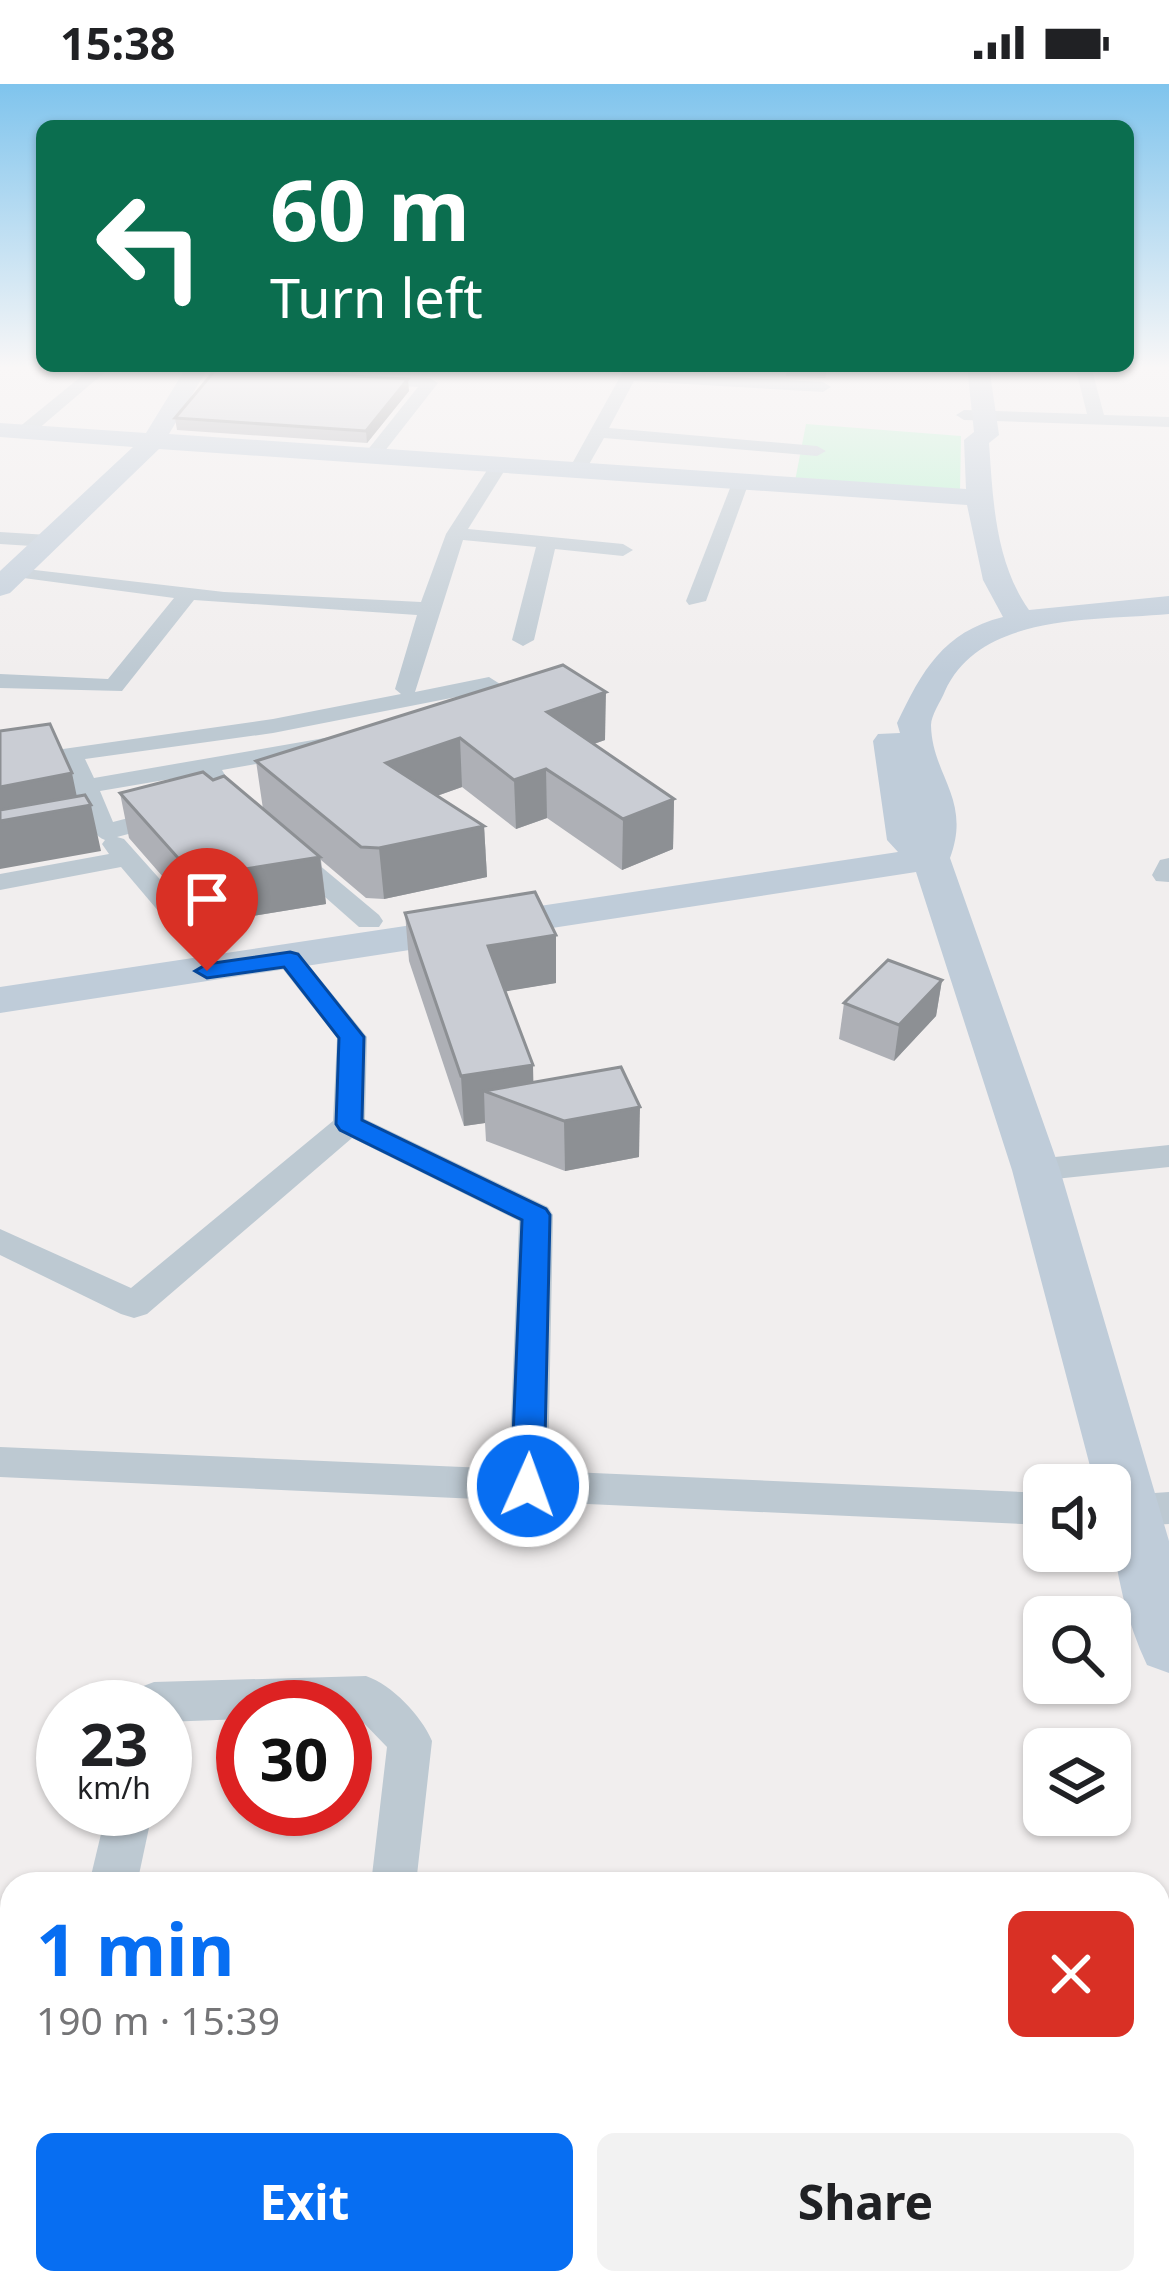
<!DOCTYPE html>
<html lang="en">
<head>
<meta charset="utf-8">
<style>
  :root { --surface:#fff; --page:#f2f2f2; --text:#202124; --muted:#757577; --accent:#076ef2 }
  body { margin:0; font-family:"Noto Sans",sans-serif; background:var(--page); color:var(--text); height:100vh; display:flex; flex-direction:column; font-size:45px; white-space:nowrap }
  * { box-sizing:border-box; margin:0 }
  p { font-size:39px; color:var(--muted) }
  .icon { flex:none; width:66px; height:66px; fill:none; stroke:currentColor; stroke-width:2; stroke-linecap:round; stroke-linejoin:round }
  .map { position:relative; flex:1; overflow:hidden }
  .drawer { position:absolute; left:0px; top:1788px; width:1170px; height:423px; display:flex; flex-direction:column; background:var(--surface); border-radius:36px 36px 0 0; box-shadow:0 3px 9px #0004 }
  .drawer>* { flex:none }
  .hud { position:absolute; left:36px; top:36px; width:1098px; height:252px; border-radius:18px; box-shadow:0 3px 9px #0004; background:#0b6e4f; color:#fff; overflow:hidden }
  .fabs { position:absolute; left:1023px; top:1380px; display:grid; gap:24px }
  .fabs a { display:grid; place-items:center; width:108px; height:108px; border-radius:18px; background:var(--surface); box-shadow:0 3px 9px #0004; font-size:60px }
  .speed { position:absolute; left:36px; top:1596px; display:flex; gap:24px; font-size:60px; font-weight:700; text-align:center }
  .speed>* { display:grid; place-content:center; width:156px; height:156px; border-radius:50%; background:var(--surface); box-shadow:0 3px 9px #0004; line-height:1 }
  .speed small { font-size:30px; font-weight:400 }
  .speed .limit { border:18px solid #d22; background:#fff; color:#111 }
  .pin { position:absolute; display:grid; place-items:center; width:102px; height:102px; color:#fff; margin:-123px -51px; border-radius:50% 50% 50% 0; rotate:-45deg; box-shadow:0 0 12px #0007 }
  .pin .icon { rotate:45deg }
  .me { position:absolute; width:132px; margin:-66px; rotate:2deg; stroke-linejoin:round; filter:drop-shadow(0 0 9px #0008) }
  .turn { display:flex; align-items:center; gap:42px; height:252px; padding:0 36px; font-size:54px }
  .turn .icon { width:156px; height:156px; stroke-width:2.5 }
  .turn b { display:block; font-size:84px; line-height:102px }
  .round { display:grid; place-items:center; flex:none; width:126px; height:126px; border-radius:18px; background:var(--page) }
  .summary { display:flex; align-items:center; justify-content:space-between; height:204px; padding:0 36px }
  h1 { font-size:72px; font-weight:700; line-height:90px; color:var(--accent) }
  .action { display:flex; gap:24px; margin-top:auto; padding:24px 36px }
  .action a { flex:1; height:138px; border-radius:18px; background:var(--accent); color:#fff; font-size:48px; font-weight:700; line-height:138px; text-align:center }
  .action a+a { background:var(--page); color:var(--text) }
  .status { display:flex; justify-content:space-between; align-items:center; height:84px; padding:0 60px; background:var(--surface); direction:ltr }
  .status svg { height:33px; fill:currentColor }
  .map>svg:first-child { display:block }
  .green { fill:#b8f3cf }
  .lines { fill:none; stroke-linecap:round; stroke-linejoin:round }
  .street { fill:#bdc9d2; fill-rule:evenodd }
  .secondary { fill:#bfccd9; fill-rule:evenodd }
  .wall { fill:#aeb0b6 }
  .shaded-wall { fill:#8d9094 }
  .building { fill:#cacdd4; stroke:#8d9094; stroke-width:3 }
  .route { fill:#076ef2; stroke:#05489d; stroke-width:3 }
</style>
</head>
<body>
<div class="status"><b>15:38</b><svg viewBox="0 0 49 12"><path d="M0 12V9h3v3zM5 12V6h3v6zM10 12V3h3v9zM15 12V0h3v12zM26 1h20v11H26zM47 4h2v5h-2z"/></svg></div>
<div class="map">
<svg width="1169" height="2210" viewBox="0 0 1169 2210">
  <rect width="100%" height="100%" fill="#f1eeee"/>
  <path class="green" d="M806 340 961 352 960 408 795 397Z"/>
  <g class="lines">
    <g class="street">
      <path d="M94 282H112L30 352H18V344Z"/>
      <path d="M626 282H642L639 288 823 298 831 303 823 308 634 297 609 344 817 362 826 367 817 372 604 354 583 391H571L568 387Z"/>
      <path d="M1075 282H1091L1104 331 1169 333V343L964 336 956 331 964 326 1087 330Z"/>
      <path d="M359 292 430 294 438 299 377 377 371 378 362 373 418 303 365 300 359 298Z"/>
      <path d="M499 376 508 381 468 445 623 460 633 466 623 472 555 465 534 556 523 562 512 556 536 463 463 456 415 608 489 593 500 600 497 605 273 649 85 675 94 694 336 652 348 659 336 666 222 686 240 716 237 721 117 753 124 755 191 830 195 836 191 842H171L121 783 0 806V790L109 770 102 760 105 756C85 750 68 690 59 670L63 665 273 635 401 610 395 605 417 531 194 516 122 607 0 604V590L108 595 174 514 16 493 9 491V483L224 508 421 518 446 450 493 377ZM200 690 213 712 113 738 100 707Z"/>
      <path d="M734 394 749 398 706 517 689 521 686 517Z"/>
      <path d="M0 448 48 451 58 457 48 463 0 460Z"/>
      <path d="M291 762 300 765 379 831 383 837 379 843H359L282 775 278 770 282 765Z"/>
      <path d="M1169 774V798L1156 797 1152 791 1160 776Z"/>
      <path d="M289 867 299 869 367 953 365 1035 548 1123 553 1131 548 1387 1044 1409V1441L0 1393V1363L509 1385 519 1137 352 1054 147 1230 134 1234 121 1230 0 1171V1145L131 1204 333 1037 337 954 275 875Z"/>
      <path d="M1169 1061V1083L1036 1097 1024 1094 1020 1086 1024 1078 1036 1075Z"/>
      <path d="M1169 1408V1440L1110 1444V1412Z"/>
      <path d="M366 1592C392 1601 421 1631 432 1657L417 1791 421 1800H371L387 1663 356 1631H345V1623H243V1635L165 1638V1623H130L138 1604 154 1598Z"/>
      <path d="M107 1725H153L137 1800H89Z"/>
      <rect x="0" y="2101" width="12" height="54"/>
      <path d="M12 2175V2199H51L49 2210H0V2187Z"/>
      <path d="M871 2199H1032L1036 2210H875Z"/>
    </g>
    <path class="secondary" d="M187 282H209L169 350 966 405 964 356 974 348 967 282H989L999 351 989 359C993 416 995 478 1029 526L1169 512V530C1096 537 981 528 945 607 941 617 931 631 931 641 932 692 972 715 950 774L1060 1086 1169 1457V1589L1147 1581C1121 1526 1110 1462 1110 1401H1095L1012 1086 916 788 0 929V903L898 768 887 756 873 657 878 650 900 649 897 639C922 587 943 548 1003 533L983 496 967 421 159 365 10 509 0 512V487L133 363 0 353V339L146 349Z"/>
  </g>
  <g class="wall">
    <path d="M280 282H434L428 289Z"/>
    <path d="M787 282H828L825 294 786 292Z"/>
    <path d="M409 307 367 359 177 346 175 334Z"/>
    <path d="M563 581 605 656 594 660 674 715 673 765 622 786 547 734 516 745 462 703 437 712 484 742 487 793 384 815 366 814 321 776 326 820 204 840 129 754 120 709 213 696 263 725 256 677Z"/>
    <path d="M405 829 556 851V899L505 907 533 998 639 1073 565 1087 486 1057 485 1039 464 1042 409 877Z"/>
    <path d="M942 896 936 932 894 977 839 955 844 919Z"/>
  </g>
  <g class="shaded-wall">
    <path d="M408 295 409 307 367 359 366 347Z"/>
    <path d="M606 608 605 656 547 676V628Z"/>
    <path d="M460 654 462 703 391 728 386 679Z"/>
    <path d="M546 685 547 734 516 745 514 696Z"/>
    <path d="M72 689 79 723 91 721 101 767 0 785V703Z"/>
    <path d="M674 715 673 765 622 786 623 735Z"/>
    <path d="M484 742 487 793 384 815 379 764Z"/>
    <path d="M320 773 326 820 204 840 195 793Z"/>
    <path d="M556 851V899L490 910 488 862Z"/>
    <path d="M942 896 936 932 894 977 899 941Z"/>
    <path d="M533 981 534 1026 484 1007 485 1039 464 1042 461 992Z"/>
    <path d="M640 1023 639 1073 565 1087 564 1037Z"/>
  </g>
  <g class="building">
    <path d="M217 284 408 295 366 347 175 334Z"/>
    <path d="M563 581 606 608 547 628 674 715 623 735 546 685 514 696 460 654 386 679 484 742 379 764 361 763 256 677Z"/>
    <path d="M50 640 72 689 0 703V647Z"/>
    <path d="M203 688 213 696 224 692 320 773 195 793 120 709Z"/>
    <path d="M85 711 91 721 0 737V726Z"/>
    <path d="M535 808 556 851 488 862 533 981 461 992 405 829Z"/>
    <path d="M888 876 942 896 899 941 844 919Z"/>
    <path d="M621 983 640 1023 564 1037 484 1007Z"/>
  </g>
  <linearGradient id="sky" x2="0" y2="1"><stop stop-color="#7fc4ed"/><stop offset="0.48" stop-color="#f9f7f7"/><stop offset="1" stop-color="#f9f7f7" stop-opacity="0"/></linearGradient>
  <rect width="1169" height="590" fill="url(#sky)"/>
  <path class="route" d="M290 868 298 870 364 953 362 1036 546 1125 550 1131 544 1402 539 1411 528 1415 516 1411 511 1402 522 1136 340 1046 336 1040 339 954 284 883 207 894 195 887 207 880Z"/>
</svg>
<div class="fabs">
<a><svg class="icon" aria-label="sound" viewBox="0 0 24 24"><path d="M4 9h4l5-4v14l-5-4H4zM17 9q2 3 0 6"/></svg></a>
<a><svg class="icon" aria-label="search" viewBox="0 0 24 24"><circle cx="10" cy="10" r="6"/><path d="M15 15l6 6"/></svg></a>
<a><svg class="icon" aria-label="layers" viewBox="0 0 24 24"><path d="M12 4l9 5-9 5-9-5zM3 14l9 5 9-5"/></svg></a>
</div>
<div class="speed"><div>23<small>km/h</small></div><div class="limit">30</div></div>
<div class="pin" style="left:207px;top:887px;background:#d93025"><svg class="icon" aria-label="arrive" viewBox="0 0 24 24"><path d="M6 21V4h12l-3 4 3 4H6"/></svg></div>
<svg class="me" style="left:528px;top:1402px" viewBox="-20 -20 40 40"><circle r="17" fill="#076ef2" stroke="#fff" stroke-width="3"/><path d="M0-11L8 9 0 5-8 9z" fill="#fff"/></svg>
<div class="hud">
<div class="turn"><svg class="icon" aria-label="left" viewBox="0 0 24 24"><path d="M17 20v-9H6M10 6l-5 5 5 5"/></svg><div><b>60 m</b>Turn left</div></div>
</div>
<section class="drawer">
<div class="summary"><div><h1>1 min</h1><p>190 m · 15:39</p></div><a class="round" style="background:#d93025;color:#fff"><svg class="icon" aria-label="close" viewBox="0 0 24 24"><path d="M6 6l12 12M18 6L6 18"/></svg></a></div>
<div class="action"><a>Exit</a><a>Share</a></div>
</section>
</div>
</body>
</html>
